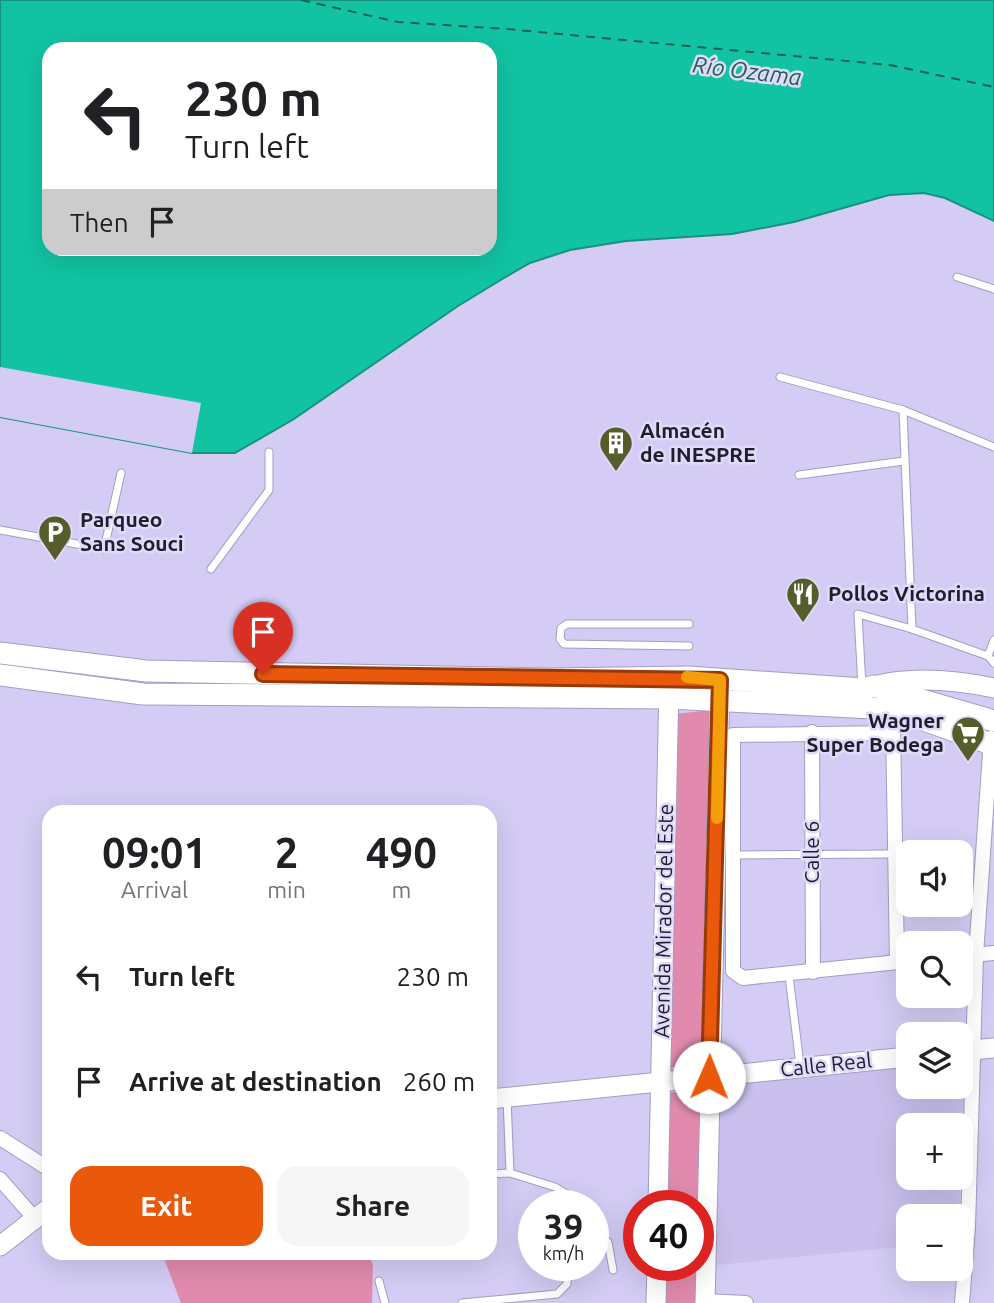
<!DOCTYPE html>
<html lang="en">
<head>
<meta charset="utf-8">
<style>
  :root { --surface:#fff; --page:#f6f6f6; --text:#202124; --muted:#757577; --accent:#ea580c }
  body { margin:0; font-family:Ubuntu,sans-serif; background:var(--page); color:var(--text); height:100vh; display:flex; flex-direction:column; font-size:26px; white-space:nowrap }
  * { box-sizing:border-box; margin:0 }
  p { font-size:23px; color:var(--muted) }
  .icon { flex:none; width:38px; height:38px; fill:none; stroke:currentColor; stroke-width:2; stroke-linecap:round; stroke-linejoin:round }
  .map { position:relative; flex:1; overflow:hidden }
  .drawer { position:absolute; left:42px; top:805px; width:455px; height:455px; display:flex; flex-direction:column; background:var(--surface); border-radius:21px; box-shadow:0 7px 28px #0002 }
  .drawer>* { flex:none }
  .banner { position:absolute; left:42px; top:42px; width:455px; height:214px; border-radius:21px; box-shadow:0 7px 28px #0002; background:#fff; color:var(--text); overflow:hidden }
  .tools { position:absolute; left:896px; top:840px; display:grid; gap:14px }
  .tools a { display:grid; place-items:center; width:77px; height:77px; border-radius:14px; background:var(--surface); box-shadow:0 7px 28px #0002; font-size:35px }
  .speed { position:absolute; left:518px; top:1190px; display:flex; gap:14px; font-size:35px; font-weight:700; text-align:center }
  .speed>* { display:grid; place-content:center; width:91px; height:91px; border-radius:50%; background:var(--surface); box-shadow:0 7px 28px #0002; line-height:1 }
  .speed small { font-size:18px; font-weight:400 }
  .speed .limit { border:10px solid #d22; background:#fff; color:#111 }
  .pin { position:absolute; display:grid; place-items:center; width:60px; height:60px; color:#fff; margin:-72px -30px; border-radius:50% 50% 50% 0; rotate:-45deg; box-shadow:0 0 7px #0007 }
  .pin .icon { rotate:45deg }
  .me { position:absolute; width:77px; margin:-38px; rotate:1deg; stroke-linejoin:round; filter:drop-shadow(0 0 5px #0008) }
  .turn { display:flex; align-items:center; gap:24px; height:147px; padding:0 28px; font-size:32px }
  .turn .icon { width:91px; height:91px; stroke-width:2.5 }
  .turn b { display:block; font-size:49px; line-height:60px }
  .then { display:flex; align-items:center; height:66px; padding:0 28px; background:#0003; gap:14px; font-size:26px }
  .eta { display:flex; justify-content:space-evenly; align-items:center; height:119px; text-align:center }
  .eta b { font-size:42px; font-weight:700; line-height:49px }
  .cta { display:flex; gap:14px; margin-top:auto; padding:14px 28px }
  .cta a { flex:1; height:80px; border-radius:21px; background:var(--accent); color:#fff; font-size:28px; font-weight:700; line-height:80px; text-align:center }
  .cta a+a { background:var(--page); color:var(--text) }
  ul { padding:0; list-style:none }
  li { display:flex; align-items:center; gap:21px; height:105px; padding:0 28px }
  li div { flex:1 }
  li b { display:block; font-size:26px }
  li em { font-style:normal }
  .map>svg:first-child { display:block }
  .built { fill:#cac0ee; fill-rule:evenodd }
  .green { fill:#e18aad }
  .water { fill:#11c3a2; stroke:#16927f; stroke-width:2; fill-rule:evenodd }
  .pier { fill:#d4ccf4 }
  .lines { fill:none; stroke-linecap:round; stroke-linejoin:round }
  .ferry { stroke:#246051; stroke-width:2; stroke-dasharray:9 7; stroke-linecap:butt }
  .lane-casing { stroke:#a49cc2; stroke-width:9 }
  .street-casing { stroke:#a49cc2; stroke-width:16 }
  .secondary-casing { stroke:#a49cc2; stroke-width:21 }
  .primary-casing { stroke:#a49cc2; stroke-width:23 }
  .lane { stroke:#fff; stroke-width:7 }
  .street { stroke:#fff; stroke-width:14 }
  .secondary { stroke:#fff; stroke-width:19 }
  .primary { stroke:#fff; stroke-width:21 }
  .route-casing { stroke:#983908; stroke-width:18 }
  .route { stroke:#ea580c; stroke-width:12 }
  .slow { stroke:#f59e0b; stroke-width:12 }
  .labels { text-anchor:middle; stroke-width:5; stroke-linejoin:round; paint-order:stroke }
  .poi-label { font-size:21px; font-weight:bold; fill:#211e2c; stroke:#e1dafb; text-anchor:start }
  .street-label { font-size:21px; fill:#211e2c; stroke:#e1dafb }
  .water-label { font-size:23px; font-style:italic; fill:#246051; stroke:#e1dafb }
</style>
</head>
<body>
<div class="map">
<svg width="994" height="1303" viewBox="0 0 994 1303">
  <rect width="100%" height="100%" fill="#d4ccf4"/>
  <path class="built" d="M961 1061H966L959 1216H908V1246L708 1266 713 1085 908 1066V1087H961ZM908 1125H961V1178H908Z"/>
  <g class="green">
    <path d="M711 710 703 1064 664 1068 674 714Z"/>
    <path d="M702 1088 698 1206H663V1094Z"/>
    <path d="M182 1253H368L373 1265 372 1303H181L165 1261Z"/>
    <path d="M661 1265H697L696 1303H660Z"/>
  </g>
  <path class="water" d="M0 0H994V221L945 198 924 193 889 195 794 222 732 234 626 241 570 250 530 263 504 278 458 306 294 419 235 453H192L0 417ZM49 49H490V248H49Z"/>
  <path class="pier" d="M0 367 201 403 192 453 0 417Z"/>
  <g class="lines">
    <path class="ferry" d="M301 0 398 22 507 29 890 65 994 87"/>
    <g class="lane-casing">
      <g id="lane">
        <path d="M957 277 994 289"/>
        <path d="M780 377 903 410 994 447"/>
        <path d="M903 410 912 629 988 656 994 663"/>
        <path d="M799 475 904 461"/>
        <path d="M0 530 104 549 121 473"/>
        <path d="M211 569 269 490V452"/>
        <path d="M689 646 564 644 560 639 561 628 567 624H689"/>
        <path d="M988 656 994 640"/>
        <path d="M862 686 858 614 912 629"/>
        <path d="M733 855 894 854"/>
        <path d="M789 976 800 1065"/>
        <path d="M507 1098 510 1173 555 1187 565 1193 567 1206"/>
        <path d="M490 1174 510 1173"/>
        <path d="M593 1234 608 1242 613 1270"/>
        <path d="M379 1281 385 1303"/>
        <path d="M462 1303 557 1294 567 1284 568 1265"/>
      </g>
    </g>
    <g class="street-casing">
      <g id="street">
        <path d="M893 724 897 962"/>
        <path d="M812 732 813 972"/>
        <path d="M893 733 733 735V971L743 978 908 961"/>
        <path d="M961 956 994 953"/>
        <path d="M0 1138 49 1169"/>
        <path d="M0 1179 35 1219"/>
        <path d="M705 1301 746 1303"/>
        <path d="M962 1303 968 1227 976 955 991 738"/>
      </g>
    </g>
    <g class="secondary-casing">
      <g id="secondary">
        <path d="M874 686C912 676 956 680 994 688"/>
        <path d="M961 1051 994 1048"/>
        <path d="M490 1099 908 1057"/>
        <path d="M658 1206 669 683"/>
        <path d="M0 1246 49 1208"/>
        <path d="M656 1303 657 1265"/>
        <path d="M705 1303 720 685"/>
      </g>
    </g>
    <g class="primary-casing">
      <g id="primary">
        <path d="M0 653 146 671 549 679 689 677 863 689 874 686 994 721"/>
        <path d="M0 675 143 694 668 698 893 709 994 745"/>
      </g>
    </g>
    <use href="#lane" class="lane"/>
    <use href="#street" class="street"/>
    <use href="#secondary" class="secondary"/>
    <use href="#primary" class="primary"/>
  </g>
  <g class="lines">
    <g class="route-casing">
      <path id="route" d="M263 674 720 680 709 1077"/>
    </g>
    <use href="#route" class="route"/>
    <path class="slow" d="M687 677 720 680 717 818"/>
  </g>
  <defs>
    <g id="building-pin" transform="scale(1.75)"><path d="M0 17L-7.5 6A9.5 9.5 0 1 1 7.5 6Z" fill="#575c2b" stroke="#e1dafb"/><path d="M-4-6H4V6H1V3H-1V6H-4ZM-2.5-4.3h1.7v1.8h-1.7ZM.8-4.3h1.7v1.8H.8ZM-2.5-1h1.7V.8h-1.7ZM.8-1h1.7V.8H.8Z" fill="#fff"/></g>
    <g id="parking-pin" transform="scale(1.75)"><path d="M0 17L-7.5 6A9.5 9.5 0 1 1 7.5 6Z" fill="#575c2b" stroke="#e1dafb"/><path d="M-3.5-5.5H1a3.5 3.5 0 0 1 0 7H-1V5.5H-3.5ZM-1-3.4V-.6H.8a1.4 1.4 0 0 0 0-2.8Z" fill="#fff"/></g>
    <g id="restaurant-pin" transform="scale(1.75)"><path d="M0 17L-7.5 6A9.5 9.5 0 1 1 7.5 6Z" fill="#575c2b" stroke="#e1dafb"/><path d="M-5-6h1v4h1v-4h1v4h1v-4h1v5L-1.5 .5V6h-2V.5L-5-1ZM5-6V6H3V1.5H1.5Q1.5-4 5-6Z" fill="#fff"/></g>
    <g id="supermarket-pin" transform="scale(1.75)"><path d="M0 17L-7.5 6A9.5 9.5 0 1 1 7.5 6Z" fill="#575c2b" stroke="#e1dafb"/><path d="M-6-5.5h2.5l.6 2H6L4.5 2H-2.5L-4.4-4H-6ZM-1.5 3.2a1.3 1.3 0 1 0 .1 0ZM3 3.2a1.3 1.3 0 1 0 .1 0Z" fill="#fff"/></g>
  </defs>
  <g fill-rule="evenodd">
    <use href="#building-pin" x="616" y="443"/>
    <use href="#parking-pin" x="55" y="532"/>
    <use href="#restaurant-pin" x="803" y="594"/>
    <use href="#supermarket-pin" x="968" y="733"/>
  </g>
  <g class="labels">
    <g class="poi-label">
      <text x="640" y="438">Almacén<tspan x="640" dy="24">de INESPRE</tspan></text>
      <text x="80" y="527">Parqueo<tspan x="80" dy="24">Sans Souci</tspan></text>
      <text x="828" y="601">Pollos Victorina</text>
      <text x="944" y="728" text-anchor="end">Wagner<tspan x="944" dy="24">Super Bodega</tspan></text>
    </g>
    <g class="street-label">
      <text transform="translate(812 852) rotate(-90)" y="7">Calle 6</text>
      <text transform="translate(664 921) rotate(-89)" y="7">Avenida Mirador del Este</text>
      <text transform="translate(826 1065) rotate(-6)" y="7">Calle Real</text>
    </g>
    <g class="water-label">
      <text transform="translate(747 71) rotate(7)" y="8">Río Ozama</text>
    </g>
  </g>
</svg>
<div class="tools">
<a><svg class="icon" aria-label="sound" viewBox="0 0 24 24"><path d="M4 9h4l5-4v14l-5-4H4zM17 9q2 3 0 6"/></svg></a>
<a><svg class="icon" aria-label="search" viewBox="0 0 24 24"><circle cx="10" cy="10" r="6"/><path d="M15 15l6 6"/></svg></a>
<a><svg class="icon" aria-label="layers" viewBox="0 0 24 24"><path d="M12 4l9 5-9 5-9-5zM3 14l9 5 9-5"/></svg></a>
<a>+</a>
<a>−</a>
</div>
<div class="speed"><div>39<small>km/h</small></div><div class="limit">40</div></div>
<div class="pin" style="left:263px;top:674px;background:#d93025"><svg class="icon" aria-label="arrive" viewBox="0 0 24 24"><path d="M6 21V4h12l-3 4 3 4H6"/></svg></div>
<svg class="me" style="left:709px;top:1077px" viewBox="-20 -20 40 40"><circle r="19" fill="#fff"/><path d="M0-13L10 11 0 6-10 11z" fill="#ea580c"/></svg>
<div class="banner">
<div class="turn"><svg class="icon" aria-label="left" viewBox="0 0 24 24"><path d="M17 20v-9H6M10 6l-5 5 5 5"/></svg><div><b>230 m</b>Turn left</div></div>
<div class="then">Then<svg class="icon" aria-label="arrive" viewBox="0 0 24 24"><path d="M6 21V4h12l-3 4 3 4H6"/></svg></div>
</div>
<section class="drawer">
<div class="eta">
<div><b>09:01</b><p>Arrival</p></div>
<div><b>2</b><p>min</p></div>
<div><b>490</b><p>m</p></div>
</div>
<ul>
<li><svg class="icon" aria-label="left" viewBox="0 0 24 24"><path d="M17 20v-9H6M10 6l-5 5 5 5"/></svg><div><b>Turn left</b></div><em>230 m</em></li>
<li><svg class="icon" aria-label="arrive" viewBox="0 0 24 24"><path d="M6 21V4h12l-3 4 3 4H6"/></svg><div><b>Arrive at destination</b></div><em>260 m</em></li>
</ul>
<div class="cta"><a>Exit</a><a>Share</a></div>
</section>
</div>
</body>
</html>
